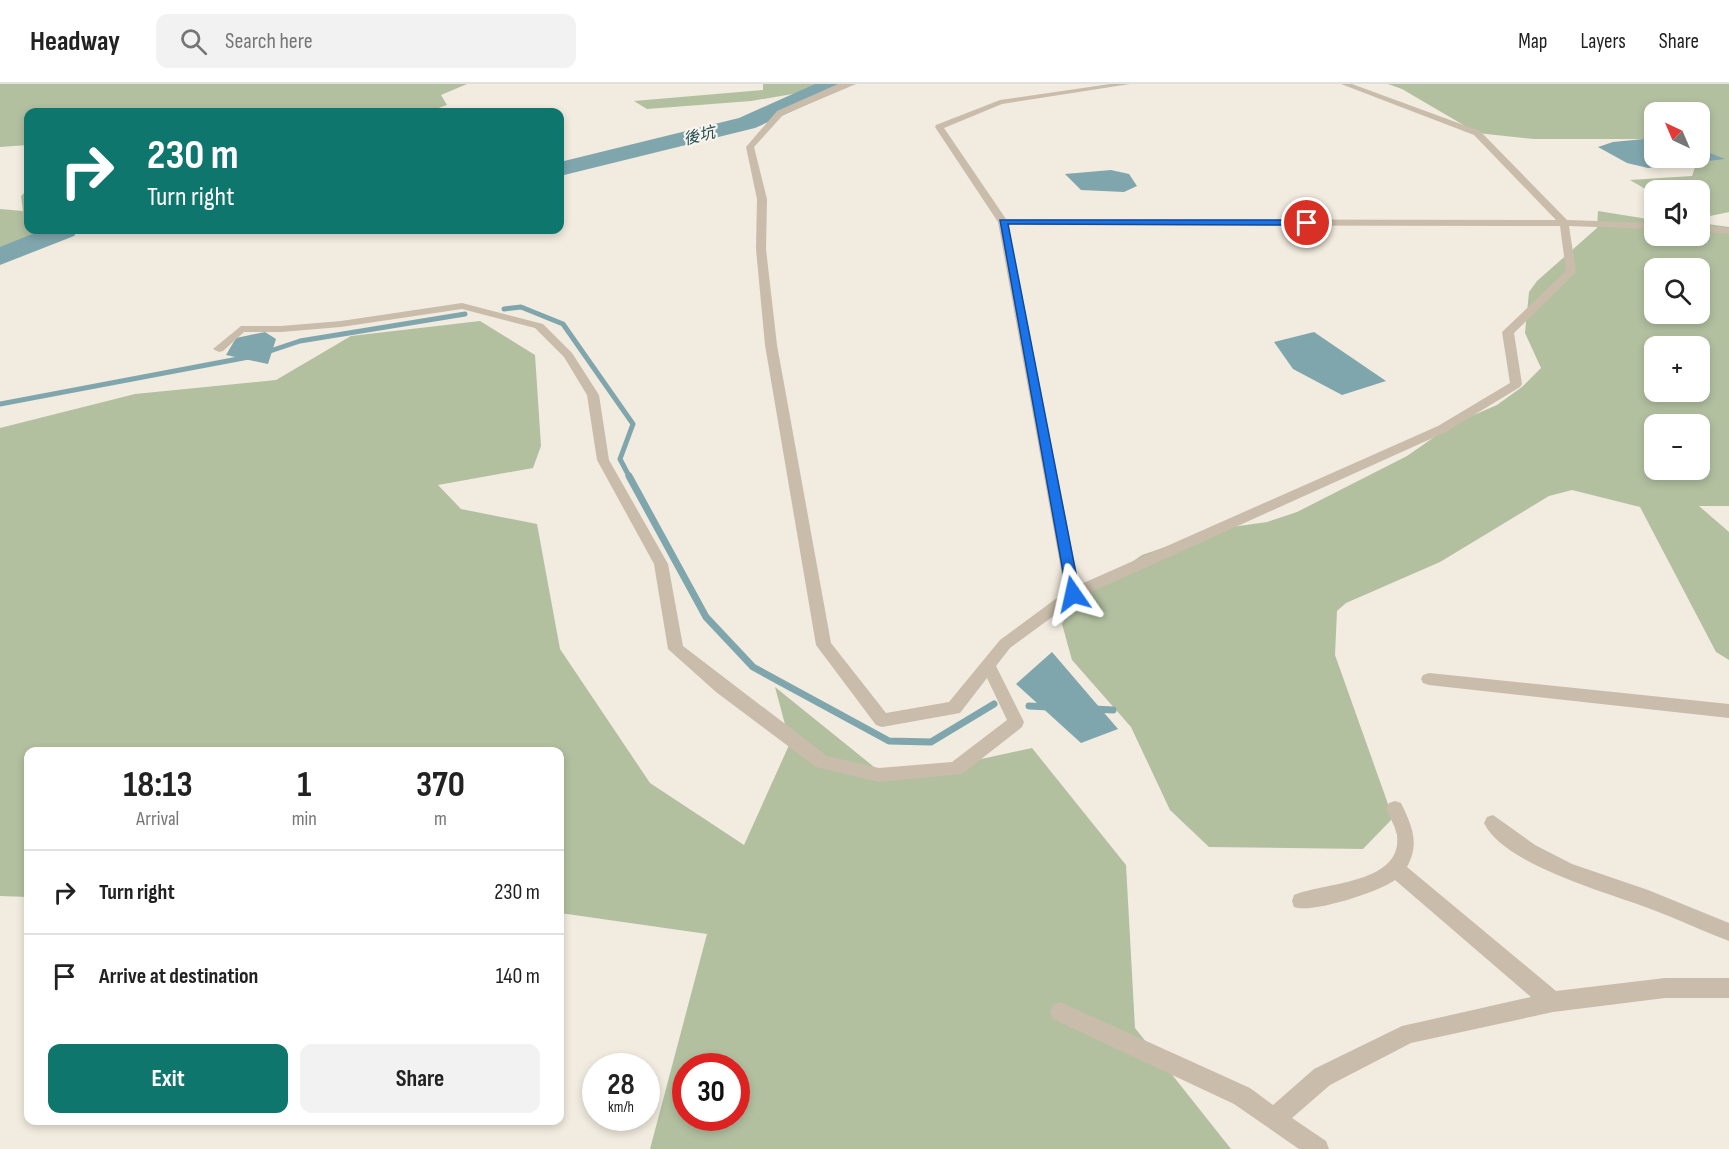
<!DOCTYPE html>
<html lang="en">
<head>
<meta charset="utf-8">
<style>
  :root { --surface:#fff; --page:#f2f2f2; --text:#222; --muted:#767676; --line:#e0e0e0; --accent:#0f766e }
  body { margin:0; font-family:"Sofia Sans Condensed","Noto Sans TC",sans-serif; background:var(--page); color:var(--text); height:100vh; display:flex; flex-direction:column; font-size:22px; white-space:nowrap }
  * { box-sizing:border-box; margin:0 }
  p { font-size:20px; color:var(--muted) }
  .icon { flex:none; width:33px; height:33px; fill:none; stroke:currentColor; stroke-width:2; stroke-linecap:round; stroke-linejoin:round }
  .map { position:relative; flex:1; overflow:hidden }
  .details { position:absolute; left:24px; top:663px; width:540px; height:378px; display:flex; flex-direction:column; background:var(--surface); border-radius:12px; box-shadow:0 3px 9px #0003 }
  .details>* { flex:none }
  .banner { position:absolute; left:24px; top:24px; width:540px; height:126px; border-radius:12px; box-shadow:0 3px 9px #0003; background:#0f766e; color:#fff; overflow:hidden }
  .needle { width:39px; rotate:316deg }
  .controls { position:absolute; left:1644px; top:18px; display:grid; gap:12px }
  .controls a { display:grid; place-items:center; width:66px; height:66px; border-radius:12px; background:var(--surface); box-shadow:0 3px 9px #0003; font-size:30px }
  .speed { position:absolute; left:582px; top:969px; display:flex; gap:12px; font-size:30px; font-weight:700; text-align:center }
  .speed>* { display:grid; place-content:center; width:78px; height:78px; border-radius:50%; background:var(--surface); box-shadow:0 3px 9px #0003; line-height:1 }
  .speed small { font-size:15px; font-weight:400 }
  .speed .limit { border:9px solid #d22; background:#fff; color:#111 }
  .pin { position:absolute; display:grid; place-items:center; width:51px; height:51px; color:#fff; margin:-26px; border:3px solid #fff; border-radius:50%; box-shadow:0 2px 6px #0007 }
  .me { position:absolute; width:66px; margin:-33px; rotate:349deg; stroke-linejoin:round; filter:drop-shadow(0 0 4px #0008) }
  .turn { display:flex; align-items:center; gap:21px; height:126px; padding:0 24px; font-size:27px }
  .turn .icon { width:78px; height:78px; stroke-width:2.5 }
  .turn b { display:block; font-size:42px; line-height:51px }
  .eta { display:flex; justify-content:space-evenly; align-items:center; height:102px; text-align:center }
  .eta b { font-size:36px; font-weight:700; line-height:42px }
  .action { display:flex; gap:12px; margin-top:auto; padding:12px 24px }
  .action a { flex:1; height:69px; border-radius:12px; background:var(--accent); color:#fff; font-size:24px; font-weight:700; line-height:69px; text-align:center }
  .action a+a { background:var(--page); color:var(--text) }
  ul { padding:0; list-style:none }
  li { display:flex; align-items:center; gap:18px; height:84px; padding:0 24px; border-top:2px solid var(--line) }
  li div { flex:1 }
  li b { display:block; font-size:22px }
  li em { font-style:normal }
  header { display:flex; align-items:center; gap:36px; box-sizing:border-box; height:84px; padding:0 30px; background:var(--surface); border-bottom:2px solid var(--line) }
  header strong { font-size:28px }
  nav { display:flex; gap:33px; margin-inline-start:auto; font-size:21px }
  .search { width:420px; height:54px; background:var(--page); display:flex; align-items:center; gap:15px; box-sizing:border-box; padding:0 21px; border-radius:12px; color:var(--muted); font-size:22px }
  .map>svg:first-child { display:block }
  .green { fill:#b2c0a0; fill-rule:evenodd }
  .water { fill:#80a6ad }
  .lines { fill:none; stroke-linecap:round; stroke-linejoin:round }
  .stream-far1 { stroke:#80a6ad; stroke-width:5 }
  .stream { stroke:#80a6ad; stroke-width:7 }
  .river { fill:#80a6ad; fill-rule:evenodd }
  .minor { fill:#c9bcab; fill-rule:evenodd }
  .route { fill:#1a73e8; stroke:#114b97; stroke-width:1.5 }
  .labels { text-anchor:middle; stroke-width:4.5; stroke-linejoin:round; paint-order:stroke }
  .far-water-label { font-size:16px; font-style:italic; fill:#224e57; stroke:#f9f4eb }
</style>
</head>
<body>
<header>
<strong>Headway</strong>
<div class="search"><svg class="icon" aria-label="search" viewBox="0 0 24 24"><circle cx="10" cy="10" r="6"/><path d="M15 15l6 6"/></svg>Search here</div>
<nav><a>Map</a><a>Layers</a><a>Share</a></nav>
</header>
<div class="map">
<svg width="1729" height="1065" viewBox="0 0 1729 1065">
  <rect width="100%" height="100%" fill="#f2ebdf"/>
  <g class="green">
    <path d="M0 0H467L441 11 447 21 427 28H28V61L0 63Z"/>
    <path d="M763 0H851L751 17 647 25 634 17 763 6Z"/>
    <path d="M1388 0H1729V128L1701 134 1700 106H1654V110L1630 96 1692 92 1702 63 1700 62V28H1654V55H1534L1477 49 1402 5Z"/>
    <path d="M28 105V146H60L28 164 0 170V125L23 127 21 112Z"/>
    <path d="M1598 127 1654 136V152H1700V139L1729 143V422H1699L1729 448V576L1716 568 1640 423 1572 406 1549 412 1440 478 1346 519 1337 527 1335 571 1393 734 1363 765 1209 763 1170 726 1131 643 1072 576 1062 540 1077 516 1142 471 1218 445 1267 438 1297 428 1407 372 1453 340 1497 321 1522 303 1541 284 1525 249 1529 208 1537 197 1597 144ZM1654 184H1700V230H1654ZM1654 262H1700V308H1654ZM1654 340H1700V386H1654Z"/>
    <path d="M480 237 535 271 541 362 533 384 438 401 461 425 537 440 560 565 650 699 744 761 790 659 775 603 889 695 1032 664 1126 781 1135 944 1231 1065H650L707 850 560 829V668H28V813L0 812V344L135 310 276 296 351 252ZM686 982H736V1034H686Z"/>
  </g>
  <g class="water">
    <path d="M1654 54V74H1700V65L1725 75 1648 84 1627 79 1598 63 1613 58Z"/>
    <path d="M1111 86 1129 90 1137 102 1124 108 1081 106 1065 90Z"/>
    <path d="M265 248 276 255 268 280 226 271 236 254Z"/>
    <path d="M1314 248 1386 297 1342 311 1293 285 1274 258Z"/>
    <path d="M1052 568 1118 645 1081 659 1016 600Z"/>
  </g>
  <g class="lines">
    <g class="stream-far1">
      <path d="M504 225 521 223 563 240 633 340 620 375 630 394"/>
      <path d="M264 269 300 257 465 230"/>
      <path d="M0 320 254 272"/>
    </g>
    <g class="stream">
      <path d="M629 392 706 533 753 583 889 657 931 658 994 620"/>
      <path d="M1029 622 1050 623"/>
      <path d="M1094 625 1113 626"/>
    </g>
    <g class="river">
      <path d="M815 0H844L841 5 755 44 560 92V78L739 34Z"/>
      <path d="M42 146H78L74 152 0 181V163Z"/>
    </g>
    <g class="minor">
      <path d="M838 0H856L783 31 754 63 767 115 766 165 777 261 831 559 886 629 949 618 1000 556 1065 508 998 138 935 43 936 41 1000 16 1110 0H1130L1002 20 944 44 1006 135 1556 136 1474 51 1341 0H1352L1480 47 1567 136 1654 139V145L1569 142 1576 188 1514 249 1522 300 1520 303 1446 348 1078 514 1010 564 996 582 1024 638 1022 643 962 690 879 698 816 683 716 608 668 565 654 480 597 376 587 311 564 273 535 244 462 225 341 243 281 248H244L223 267 219 268 213 265 241 242H281L341 237 462 219 543 240 572 269 599 311 609 376 668 480 683 562 827 672 879 684 952 678 1007 636 987 594 960 629 882 643 876 641 816 561 765 261 756 165 757 115 746 63 777 27ZM1008 141 1560 142 1566 187 1502 248 1510 299 1438 342 1079 501Z"/>
      <path d="M1700 141 1729 144V150L1700 147Z"/>
      <path d="M1429 589 1729 620V634L1429 601 1423 599 1421 595 1423 591Z"/>
      <path d="M1395 717 1401 719C1412 742 1420 759 1407 783L1556 907 1665 894H1729V914H1665L1553 928 1411 959 1330 1001 1292 1034 1326 1057 1329 1065H1299L1234 1020 1053 935 1050 928 1053 921 1060 918 1250 1004 1273 1021 1314 985 1402 942 1531 913 1395 796C1379 808 1311 830 1294 823L1292 817 1294 811C1325 798 1403 800 1397 751 1395 742 1390 733 1386 725L1389 719Z"/>
      <path d="M1493 731 1535 761 1572 780 1648 806 1729 839V857C1702 847 1676 834 1648 824 1608 809 1503 780 1484 739L1487 733Z"/>
    </g>
  </g>
  <path class="route" d="M1000 136H1307L1312 139 1307 141 1008 140 1080 510 1073 515 1067 510Z"/>
  <g class="labels">
    <g class="far-water-label">
      <text transform="translate(699 51) rotate(-14)" y="6">後坑</text>
    </g>
  </g>
</svg>
<div class="controls">
<a><svg class="needle" viewBox="-14 -14 28 28"><path d="M0-13l5 13h-10z" fill="#e53935"/><path d="M0 13l5-13h-10z" fill="#767676"/></svg></a>
<a><svg class="icon" aria-label="sound" viewBox="0 0 24 24"><path d="M4 9h4l5-4v14l-5-4H4zM17 9q2 3 0 6"/></svg></a>
<a><svg class="icon" aria-label="search" viewBox="0 0 24 24"><circle cx="10" cy="10" r="6"/><path d="M15 15l6 6"/></svg></a>
<a>+</a>
<a>−</a>
</div>
<div class="speed"><div>28<small>km/h</small></div><div class="limit">30</div></div>
<div class="pin" style="left:1307px;top:139px;background:#d93025"><svg class="icon" aria-label="arrive" viewBox="0 0 24 24"><path d="M6 21V4h12l-3 4 3 4H6"/></svg></div>
<svg class="me" style="left:1073px;top:510px" viewBox="-20 -20 40 40"><path d="M0-17L14 15 0 8-14 15z" fill="#1a73e8" stroke="#fff" stroke-width="4"/></svg>
<div class="banner">
<div class="turn"><svg class="icon" aria-label="right" viewBox="0 0 24 24"><path d="M7 20v-9h11M14 6l5 5-5 5"/></svg><div><b>230 m</b>Turn right</div></div>
</div>
<section class="details">
<div class="eta">
<div><b>18:13</b><p>Arrival</p></div>
<div><b>1</b><p>min</p></div>
<div><b>370</b><p>m</p></div>
</div>
<ul>
<li><svg class="icon" aria-label="right" viewBox="0 0 24 24"><path d="M7 20v-9h11M14 6l5 5-5 5"/></svg><div><b>Turn right</b></div><em>230 m</em></li>
<li><svg class="icon" aria-label="arrive" viewBox="0 0 24 24"><path d="M6 21V4h12l-3 4 3 4H6"/></svg><div><b>Arrive at destination</b></div><em>140 m</em></li>
</ul>
<div class="action"><a>Exit</a><a>Share</a></div>
</section>
</div>
</body>
</html>
